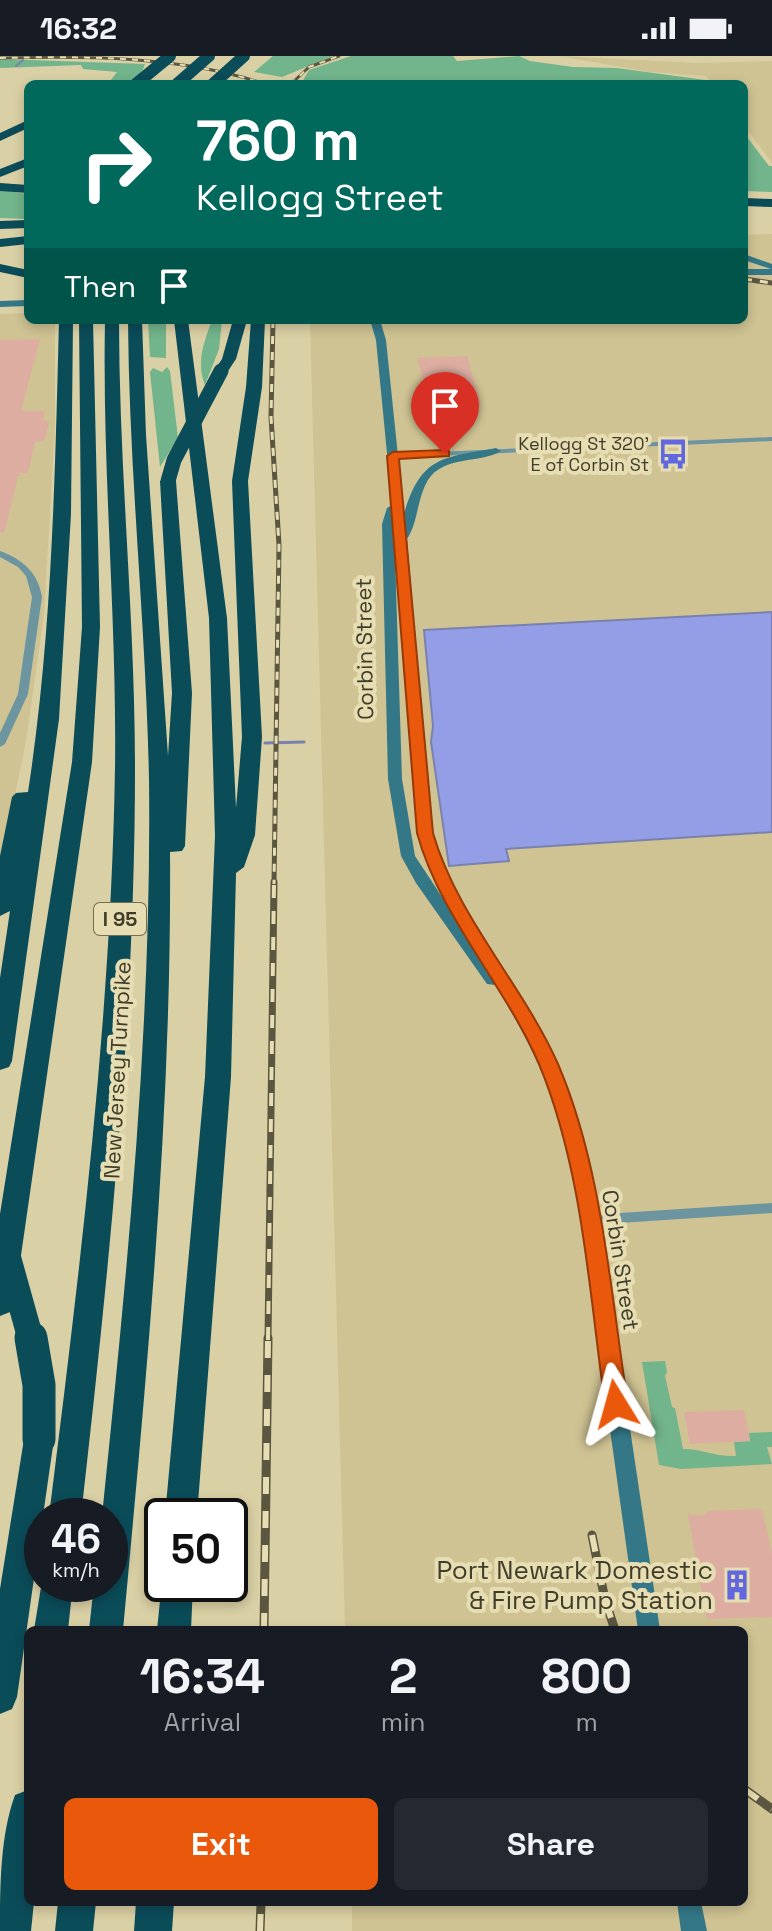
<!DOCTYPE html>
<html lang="en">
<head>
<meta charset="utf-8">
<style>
  :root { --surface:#171b24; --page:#242831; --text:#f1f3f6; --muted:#9ea1a6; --accent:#ea580c }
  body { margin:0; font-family:"Space Grotesk",sans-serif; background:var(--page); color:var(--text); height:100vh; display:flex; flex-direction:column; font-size:30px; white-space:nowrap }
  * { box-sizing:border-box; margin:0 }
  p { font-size:26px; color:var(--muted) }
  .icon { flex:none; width:44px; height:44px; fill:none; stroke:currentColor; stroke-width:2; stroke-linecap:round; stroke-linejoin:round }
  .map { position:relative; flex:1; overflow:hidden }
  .sheet { position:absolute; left:24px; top:1570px; width:724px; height:280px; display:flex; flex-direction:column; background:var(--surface); border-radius:12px; box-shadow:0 4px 12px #0003 }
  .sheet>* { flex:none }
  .guide { position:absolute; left:24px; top:24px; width:724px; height:244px; border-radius:12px; box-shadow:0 4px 12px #0003; background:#00695c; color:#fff; overflow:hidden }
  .speed { position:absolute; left:24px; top:1442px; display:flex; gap:16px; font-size:40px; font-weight:700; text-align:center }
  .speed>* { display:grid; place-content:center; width:104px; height:104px; border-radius:50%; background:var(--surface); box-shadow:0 4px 12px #0003; line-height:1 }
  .speed small { font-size:20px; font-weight:400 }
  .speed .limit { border:4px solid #111; border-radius:12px; background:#fff; color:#111 }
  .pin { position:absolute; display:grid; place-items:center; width:68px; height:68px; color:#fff; margin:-82px -34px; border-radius:50% 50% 50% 0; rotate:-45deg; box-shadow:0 0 8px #0007 }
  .pin .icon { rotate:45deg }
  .me { position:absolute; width:88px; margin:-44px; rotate:352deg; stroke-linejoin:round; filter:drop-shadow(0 0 6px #0008) }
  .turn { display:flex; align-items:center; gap:28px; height:168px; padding:0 40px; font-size:36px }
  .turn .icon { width:104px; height:104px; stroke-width:2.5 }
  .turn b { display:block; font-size:56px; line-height:68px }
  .then { display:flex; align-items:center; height:76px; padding:0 40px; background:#0003; gap:16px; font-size:30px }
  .eta { display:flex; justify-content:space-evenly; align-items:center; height:136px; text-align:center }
  .eta b { font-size:48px; font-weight:600; line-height:56px }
  .primary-button { display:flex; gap:16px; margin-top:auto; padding:16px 40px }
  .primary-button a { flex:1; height:92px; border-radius:12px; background:var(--accent); color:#fff; font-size:32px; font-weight:600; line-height:92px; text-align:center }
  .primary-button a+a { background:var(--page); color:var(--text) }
  .status { display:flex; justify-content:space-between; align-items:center; height:56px; padding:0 40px; background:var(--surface); direction:ltr }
  .status svg { height:22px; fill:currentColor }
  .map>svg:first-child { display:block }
  .built { fill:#cfc393 }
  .green { fill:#72b48c }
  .water { fill:#939ee6; stroke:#7a81ae; stroke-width:2 }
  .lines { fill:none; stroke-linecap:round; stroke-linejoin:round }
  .stream-far1 { stroke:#7a81ae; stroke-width:2 }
  .stream { stroke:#7a81ae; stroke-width:3 }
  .building { fill:#dcada0 }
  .minor { fill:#6c95a0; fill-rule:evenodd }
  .secondary { fill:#347888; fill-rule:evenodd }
  .motorway { fill:#0b4c59; fill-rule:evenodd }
  .rail-far3-casing { stroke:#5b5640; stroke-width:3 }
  .rail-far2-casing { stroke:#5b5640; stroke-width:5 }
  .rail-far1-casing { stroke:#5b5640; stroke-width:7 }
  .rail-casing { stroke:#5b5640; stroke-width:9 }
  .rail-far3 { stroke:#e7ddb2; stroke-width:2; stroke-dasharray:6; stroke-linecap:butt }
  .rail-far2 { stroke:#e7ddb2; stroke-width:3; stroke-dasharray:8; stroke-linecap:butt }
  .rail-far1 { stroke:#e7ddb2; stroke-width:4; stroke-dasharray:13; stroke-linecap:butt }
  .rail { stroke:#e7ddb2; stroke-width:6; stroke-dasharray:17; stroke-linecap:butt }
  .motorway-bridge-far3 { stroke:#0b4c59; stroke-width:12 }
  .motorway-bridge-far2 { stroke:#0b4c59; stroke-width:15 }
  .motorway-bridge-far1 { stroke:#0b4c59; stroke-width:26 }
  .motorway-bridge { stroke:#0b4c59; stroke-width:33 }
  .route { fill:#ea580c; stroke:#983908; stroke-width:2 }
  .labels { text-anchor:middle; stroke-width:8; stroke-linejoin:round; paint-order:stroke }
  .far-poi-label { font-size:18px; fill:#413d2b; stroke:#e7ddb2; text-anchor:end }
  .shield { fill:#e7ddb2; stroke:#736d54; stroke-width:2 }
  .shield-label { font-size:20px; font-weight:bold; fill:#413d2b }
  .street-label { font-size:22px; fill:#413d2b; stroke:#e7ddb2 }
  .near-poi-label { font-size:26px; fill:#413d2b; stroke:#e7ddb2; text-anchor:end }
</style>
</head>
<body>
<div class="status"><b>16:32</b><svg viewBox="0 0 49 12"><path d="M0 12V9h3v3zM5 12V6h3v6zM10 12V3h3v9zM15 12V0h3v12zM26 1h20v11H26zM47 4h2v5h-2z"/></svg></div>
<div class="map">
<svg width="772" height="1875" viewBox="0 0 772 1875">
  <rect width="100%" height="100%" fill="#dad0a5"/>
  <g class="built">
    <path d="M559 0 697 7 772 5V107L744 69V28H713L706 20 650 16Z"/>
    <path d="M772 178V556L424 574 433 670 431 686 437 718 508 805 506 793 772 776V1875H352V1846H744V1574H345L310 264H744V179Z"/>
    <path d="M28 257V264H55V369L44 559 26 685 0 812V258Z"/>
  </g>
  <g class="green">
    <path d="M273 0H333L282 21 254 16Z"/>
    <path d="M351 0H453L457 5 519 0 530 5 573 11 617 12 705 24 708 28H301L309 14Z"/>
    <path d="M0 3 145 8 142 16 129 28H108L117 16 83 13 81 9 0 12Z"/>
    <path d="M744 77 769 110H772V136L744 135Z"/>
    <path d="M0 134 28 138V163L0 162Z"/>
    <path d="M148 264H166V302L150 301Z"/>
    <path d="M212 264H222L219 293 205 329C196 306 204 286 212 264Z"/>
    <path d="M167 311 170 315 178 382 160 411 150 316 153 312 162 316Z"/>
    <path d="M665 1305 667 1316 665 1320 672 1351 675 1352 683 1393C703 1393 715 1401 736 1400L734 1386 750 1385 749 1377 772 1376V1391H767L772 1408 681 1413 659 1409 642 1306Z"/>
  </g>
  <path class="water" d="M772 556V776L506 793 509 805 449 810 431 686 433 670 424 574Z"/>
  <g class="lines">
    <path class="stream-far1" d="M16 10 23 4"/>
    <path class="stream" d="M265 687 304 686"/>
  </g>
  <g class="building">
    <path d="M40 283 21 355H45L43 365H49L45 384 35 386 28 417H19L4 477 0 476V284Z"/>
    <path d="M467 300 481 348 445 352 430 350 417 302Z"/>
    <path d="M744 1354 750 1385 690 1388 684 1356Z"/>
    <path d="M762 1453 772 1498V1561L707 1563 688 1459H707L706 1455Z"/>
  </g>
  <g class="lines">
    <g class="minor">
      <path d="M772 381V385L393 402 389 400 393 398Z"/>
      <path d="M0 495C22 503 38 516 42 541L28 638 5 688 0 691V677L18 638 32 541 26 520 18 511 0 501Z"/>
      <path d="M772 1147V1157L589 1169 584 1168 582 1164 584 1160 589 1159Z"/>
    </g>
    <g class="secondary">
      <path d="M744 198 772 208V219H744V213H771L744 204Z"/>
      <path d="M28 244V250L0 251V245Z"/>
      <path d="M370 264H380L386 284 404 458C421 400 442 402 496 392L501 395C480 408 444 399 428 424 417 442 418 467 407 483L432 777 460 845 556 1007 579 1066 596 1144 660 1574H638L578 1144C564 1060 540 1001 495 929L487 928 416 827 401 800 388 723 382 468 387 452 392 449 376 284ZM394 468 418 777 430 812 450 853 415 800 402 723Z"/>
      <path d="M677 1846H701L707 1875H681Z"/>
    </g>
    <g class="motorway">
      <path d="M28 64V72L0 85V77Z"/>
      <path d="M28 102V110L0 121V113Z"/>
      <path d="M0 127 28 129V137L0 135Z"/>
      <path d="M744 142 772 143V151L744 150Z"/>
      <path d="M28 164V172L0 173V165Z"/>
      <path d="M28 180V188L0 191V183Z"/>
      <path d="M0 208 28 214V222L0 216Z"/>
      <path d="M59 264H73L71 458 59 663 12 1005 9 1011 0 1014V922L10 855 0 860V800L12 741 16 737 28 736C52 580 55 422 59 264Z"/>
      <path d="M79 264H93L100 571 92 706 14 1248 10 1256 0 1260V1158L72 706 82 571Z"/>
      <path d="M105 264H119C119 413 135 562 135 712 135 962 109 1212 81 1460H49C80 1212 111 962 115 712 117 563 102 414 105 264Z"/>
      <path d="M128 264H142L146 379 168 700 172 637 160 425 168 420 176 425 192 637 185 790 182 795 170 796C172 1056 147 1315 123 1574H89L94 1528H110V1460H102C127 1216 152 970 149 723 146 570 129 417 128 264Z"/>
      <path d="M174 264H188L227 562 236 752 242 681 232 425 246 331 251 264H265L262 331 248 425 262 681 255 779 244 811 236 817 231 1021 197 1460H165L205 1021 215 780 209 562Z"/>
      <path d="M233 264H247L236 303 226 318H216L214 315 222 303Z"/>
      <path d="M39 1370 50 1374 54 1383 17 1641 12 1653 0 1658V1533L24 1383 28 1374Z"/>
      <path d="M42 1525V1528H73L68 1574H34Z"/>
      <path d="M162 1525V1528H193L191 1574H157Z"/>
      <path d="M28 1734V1846H34L31 1875H0C0 1831 0 1780 15 1739Z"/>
      <path d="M58 1846H96L93 1875H55Z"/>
      <path d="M136 1846H174L172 1875H134Z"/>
    </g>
    <g class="rail-far3-casing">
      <g id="rail-far3">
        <path d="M0 2C87 0 182 0 265 28"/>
        <path d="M291 28 309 11 339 0"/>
      </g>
    </g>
    <g class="rail-far2-casing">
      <g id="rail-far2">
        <path d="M744 223 772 227"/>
        <path d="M273 264 271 361 279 489 274 828"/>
      </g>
    </g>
    <g class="rail-far1-casing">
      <path id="rail-far1" d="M268 1284 274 826"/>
    </g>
    <g class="rail-casing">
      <g id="rail">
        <path d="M592 1479 605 1544 615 1574"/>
        <path d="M264 1574 268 1282"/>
        <path d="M744 1733 772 1753"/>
        <path d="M260 1875 261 1846"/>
      </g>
    </g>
    <use href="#rail-far3" class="rail-far3"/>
    <use href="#rail-far2" class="rail-far2"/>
    <use href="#rail-far1" class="rail-far1"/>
    <use href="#rail" class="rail"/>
    <g class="motorway-bridge-far3">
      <path d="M136 28 170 0"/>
      <path d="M177 28 209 0"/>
      <path d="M213 28 244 0"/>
    </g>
    <path class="motorway-bridge-far2" d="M168 425 174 404 221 315"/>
    <path class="motorway-bridge-far1" d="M0 1173 31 1284"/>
    <path class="motorway-bridge" d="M31 1282 39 1329V1383"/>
  </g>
  <path class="route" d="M445 394 449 395V400L399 403 433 777C457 861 523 929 558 1008 603 1113 610 1236 628 1348L624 1355 616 1358 608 1355 605 1348C589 1236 583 1114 539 1008 505 929 440 861 417 777L387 400 393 396Z"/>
  <defs>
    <g id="bus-bare" transform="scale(2.4)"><path d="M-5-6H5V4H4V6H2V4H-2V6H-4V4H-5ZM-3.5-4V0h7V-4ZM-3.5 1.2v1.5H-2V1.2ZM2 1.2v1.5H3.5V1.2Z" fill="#6067df" stroke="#e7ddb2" stroke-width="2.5" paint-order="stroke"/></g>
    <g id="building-bare" transform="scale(2.4)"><path d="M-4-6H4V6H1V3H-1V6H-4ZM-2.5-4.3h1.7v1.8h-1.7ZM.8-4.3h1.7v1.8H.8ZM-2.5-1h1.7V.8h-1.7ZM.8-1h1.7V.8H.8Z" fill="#6067df" stroke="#e7ddb2" stroke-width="2.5" paint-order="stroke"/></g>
  </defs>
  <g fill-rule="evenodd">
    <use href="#bus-bare" x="673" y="398"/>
    <use href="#building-bare" x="737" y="1529"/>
  </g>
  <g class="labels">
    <g class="far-poi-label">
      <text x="649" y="394">Kellogg St 320'<tspan x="649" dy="21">E of Corbin St</tspan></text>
    </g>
    <rect class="shield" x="94" y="847" width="52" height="32" rx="6"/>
    <g class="shield-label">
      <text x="120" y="870">I 95</text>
    </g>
    <g class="street-label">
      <text transform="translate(364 593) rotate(-91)" y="8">Corbin Street</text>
      <text transform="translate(117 1014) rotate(-87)" y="8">New Jersey Turnpike</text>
      <text transform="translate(621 1204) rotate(81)" y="8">Corbin Street</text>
    </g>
    <g class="near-poi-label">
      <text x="713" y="1523">Port Newark Domestic<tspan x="713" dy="30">&amp; Fire Pump Station</tspan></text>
    </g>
  </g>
</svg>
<div class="speed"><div>46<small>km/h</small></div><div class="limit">50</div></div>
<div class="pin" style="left:445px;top:398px;background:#d93025"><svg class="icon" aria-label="arrive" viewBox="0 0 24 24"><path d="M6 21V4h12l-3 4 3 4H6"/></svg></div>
<svg class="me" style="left:616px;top:1348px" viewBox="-20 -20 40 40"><path d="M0-17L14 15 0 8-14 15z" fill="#ea580c" stroke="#fff" stroke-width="4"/></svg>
<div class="guide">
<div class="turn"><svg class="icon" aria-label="right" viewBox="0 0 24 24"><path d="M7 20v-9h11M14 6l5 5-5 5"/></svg><div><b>760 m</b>Kellogg Street</div></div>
<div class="then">Then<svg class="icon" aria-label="arrive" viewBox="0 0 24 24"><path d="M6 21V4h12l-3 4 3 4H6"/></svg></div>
</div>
<section class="sheet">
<div class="eta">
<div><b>16:34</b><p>Arrival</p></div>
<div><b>2</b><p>min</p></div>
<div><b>800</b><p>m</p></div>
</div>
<div class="primary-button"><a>Exit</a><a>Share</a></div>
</section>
</div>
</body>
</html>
